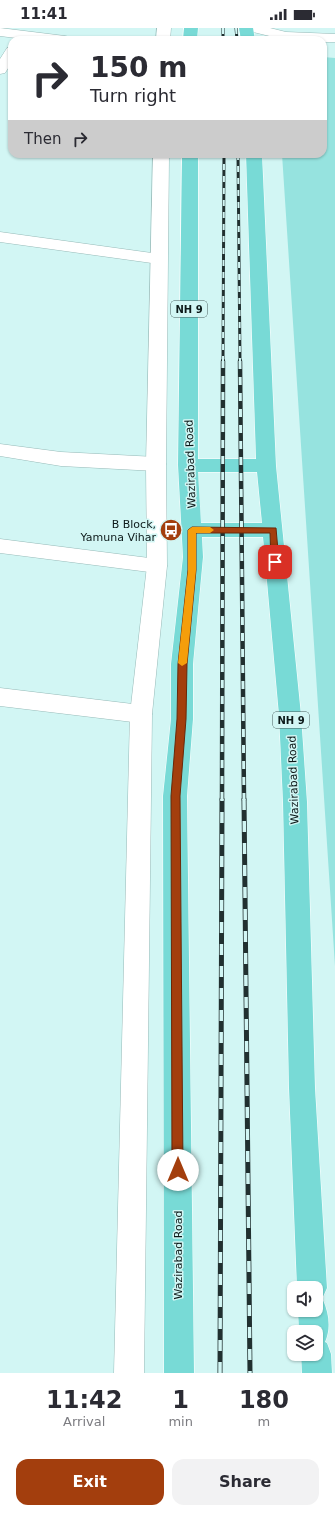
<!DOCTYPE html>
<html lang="en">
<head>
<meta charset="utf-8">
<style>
  :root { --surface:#fff; --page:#f2f2f3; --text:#2b2b33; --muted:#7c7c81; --accent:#a33e0d }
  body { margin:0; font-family:"DejaVu Sans",sans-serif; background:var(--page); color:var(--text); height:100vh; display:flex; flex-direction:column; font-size:15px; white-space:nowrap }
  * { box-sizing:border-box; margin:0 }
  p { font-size:13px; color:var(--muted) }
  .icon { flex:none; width:22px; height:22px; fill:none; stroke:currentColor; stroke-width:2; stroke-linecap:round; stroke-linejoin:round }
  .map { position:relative; height:1345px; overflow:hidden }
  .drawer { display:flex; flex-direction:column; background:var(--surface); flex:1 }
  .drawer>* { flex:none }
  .guide { position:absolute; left:8px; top:8px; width:319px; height:122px; border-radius:12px; box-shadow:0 1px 3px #0004; background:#fff; color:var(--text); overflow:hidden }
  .tools { position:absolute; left:287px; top:1253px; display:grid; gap:8px }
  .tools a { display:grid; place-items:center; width:36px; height:36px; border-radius:8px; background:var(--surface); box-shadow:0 1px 3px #0004; font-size:20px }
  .pin { position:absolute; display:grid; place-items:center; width:34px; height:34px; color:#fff; margin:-17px; border-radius:8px; box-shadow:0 2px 6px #0006 }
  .me { position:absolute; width:44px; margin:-22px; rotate:0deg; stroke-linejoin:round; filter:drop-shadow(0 0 3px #0008) }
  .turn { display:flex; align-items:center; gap:14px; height:84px; padding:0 16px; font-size:18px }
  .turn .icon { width:52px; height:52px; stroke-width:2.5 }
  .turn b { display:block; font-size:28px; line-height:34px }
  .then { display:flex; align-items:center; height:38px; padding:0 16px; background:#0003; gap:8px; font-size:15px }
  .eta { display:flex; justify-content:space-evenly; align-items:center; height:68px; text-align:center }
  .eta b { font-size:24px; font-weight:700; line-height:28px }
  .action { display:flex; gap:8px; margin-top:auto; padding:8px 16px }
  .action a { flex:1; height:46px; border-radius:12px; background:var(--accent); color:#fff; font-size:16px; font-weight:700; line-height:46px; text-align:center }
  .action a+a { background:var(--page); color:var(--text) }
  .status { display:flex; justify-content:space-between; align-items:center; height:28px; padding:0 20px; background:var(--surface); direction:ltr }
  .status svg { height:11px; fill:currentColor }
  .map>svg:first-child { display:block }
  .green { fill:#96e3df }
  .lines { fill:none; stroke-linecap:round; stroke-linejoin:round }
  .minor-casing { stroke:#97bab8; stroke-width:1 }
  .tertiary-casing { stroke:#97bab8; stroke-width:1 }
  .trunk-casing { stroke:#fff; stroke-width:1 }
  .minor { fill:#fff; fill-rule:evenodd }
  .tertiary { fill:#fff; fill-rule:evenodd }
  .trunk { fill:#78dad6; fill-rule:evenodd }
  .rail-far2-casing { stroke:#213030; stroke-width:3 }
  .rail-far1-casing { stroke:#213030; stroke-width:4.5 }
  .rail-casing { stroke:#213030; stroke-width:5 }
  .rail-far2 { stroke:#d2f6f4; stroke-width:2; stroke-dasharray:6; stroke-linecap:butt }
  .rail-far1 { stroke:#d2f6f4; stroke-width:3; stroke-dasharray:8; stroke-linecap:butt }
  .rail { stroke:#d2f6f4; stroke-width:3.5; stroke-dasharray:11; stroke-linecap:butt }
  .route { fill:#a33e0d; stroke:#6a2808 }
  .slow { fill:#f59e0b }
  .labels { text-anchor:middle; stroke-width:3; stroke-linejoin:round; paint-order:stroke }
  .shield { fill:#d2f6f4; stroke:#475b5b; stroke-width:1 }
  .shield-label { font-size:10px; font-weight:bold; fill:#0c1919 }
  .street-label { font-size:11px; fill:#0c1919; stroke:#d2f6f4 }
  .poi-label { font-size:11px; fill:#0c1919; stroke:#d2f6f4; text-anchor:end }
</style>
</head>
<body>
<div class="status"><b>11:41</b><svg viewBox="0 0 49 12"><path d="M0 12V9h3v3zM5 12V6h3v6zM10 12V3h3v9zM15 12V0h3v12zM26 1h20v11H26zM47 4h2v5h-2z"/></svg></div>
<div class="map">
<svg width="335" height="1345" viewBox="0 0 335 1345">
  <rect width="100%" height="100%" fill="#d2f6f4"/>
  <path class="green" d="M323 29 335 30V938L282 126H323Z"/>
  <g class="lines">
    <g class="minor-casing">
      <g id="minor">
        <path d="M0 0 65 8 70 9 72 12H32L0 8Z"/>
        <path d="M12 19V34L5 45 0 46V31L7 20Z"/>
        <path d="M0 204 159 226 165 228 167 231 165 234 159 236 0 214Z"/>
        <path d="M0 416 61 424 156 429 163 431 166 436 163 441 156 443 61 438 0 428Z"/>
        <path d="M0 511 157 531 164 533 167 538 164 543 157 545 0 525Z"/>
        <path d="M0 660 141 677 149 680 152 686 149 692 141 695 0 678Z"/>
      </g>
    </g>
    <g class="tertiary-casing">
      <g id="tertiary">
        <path d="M157 0H171L170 12H156Z"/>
        <path d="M247 0H270L286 4 335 6V14H323V12H286L249 3Z"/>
        <path d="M153 126H169L166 436 167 538 152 686 144 1345H114L130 686 147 538 146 436Z"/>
      </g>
    </g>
    <g class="trunk-casing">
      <g id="trunk">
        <path d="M184 0H198L197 12H183Z"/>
        <path d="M239 0H253L255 12H241Z"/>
        <path d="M182 126H198V431H256L246 126H262L276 438 301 687 307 774 315 1060 327 1260 322 1271 323 1272C329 1286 331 1300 325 1314L327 1315 331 1326 332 1345H302L301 1326H316V1304H299L298 1282H316V1260H297L289 1060 283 774 279 687 263 509H202L203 529 193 636V691L187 768 194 1345H164L163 768 171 691V636L183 529 178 437ZM198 444H257L262 495H201Z"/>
      </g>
    </g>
    <use href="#minor" class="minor"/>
    <use href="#tertiary" class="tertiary"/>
    <use href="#trunk" class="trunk"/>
    <g class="rail-far2-casing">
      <g id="rail-far2">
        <path d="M223 0V12"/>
        <path d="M236 0 237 12"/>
        <path d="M238 126 240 334"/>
        <path d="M223 334 224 126"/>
      </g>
    </g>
    <g class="rail-far1-casing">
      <g id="rail-far1">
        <path d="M240 333 244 772"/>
        <path d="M222 772 223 333"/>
      </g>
    </g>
    <g class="rail-casing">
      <g id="rail">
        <path d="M244 771 250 1345"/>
        <path d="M220 1345 222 771"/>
      </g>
    </g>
    <use href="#rail-far2" class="rail-far2"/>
    <use href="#rail-far1" class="rail-far1"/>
    <use href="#rail" class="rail"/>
  </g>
  <path class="route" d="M192 499 276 500 279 534 275 537 271 534 270 505H196V542L187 636 186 691 180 768 183 1142 182 1146 178 1148 174 1146 172 1142 171 768 177 691 178 636 188 542V502Z"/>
  <path class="slow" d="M192 499H210L214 502 210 505H196V542L187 635 182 638 178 635 188 542V502Z"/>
  <defs>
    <g id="bus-disc" transform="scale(1.15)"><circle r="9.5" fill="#a33e0d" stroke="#d2f6f4"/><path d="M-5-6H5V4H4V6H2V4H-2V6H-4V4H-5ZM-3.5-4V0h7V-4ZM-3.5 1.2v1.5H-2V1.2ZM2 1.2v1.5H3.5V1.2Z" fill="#fff"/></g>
  </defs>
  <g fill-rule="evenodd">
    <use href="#bus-disc" x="171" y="502"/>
  </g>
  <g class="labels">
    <g class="shield">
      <rect x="171" y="273" width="36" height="16" rx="3"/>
      <rect x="273" y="684" width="36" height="16" rx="3"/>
    </g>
    <g class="shield-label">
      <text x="189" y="285">NH 9</text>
      <text x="291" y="696">NH 9</text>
    </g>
    <g class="street-label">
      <text transform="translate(190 436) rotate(-92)" y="4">Wazirabad Road</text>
      <text transform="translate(293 752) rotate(-92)" y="4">Wazirabad Road</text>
      <text transform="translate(178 1227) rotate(-90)" y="4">Wazirabad Road</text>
    </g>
    <g class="poi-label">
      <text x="156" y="500">B Block,<tspan x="156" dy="13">Yamuna Vihar</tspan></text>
    </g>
  </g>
</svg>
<div class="tools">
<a><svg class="icon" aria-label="sound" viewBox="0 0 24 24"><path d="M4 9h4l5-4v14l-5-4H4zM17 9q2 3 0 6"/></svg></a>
<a><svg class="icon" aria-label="layers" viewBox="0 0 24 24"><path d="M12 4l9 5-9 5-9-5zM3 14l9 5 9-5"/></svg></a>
</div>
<div class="pin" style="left:275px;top:534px;background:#d93025"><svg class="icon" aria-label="arrive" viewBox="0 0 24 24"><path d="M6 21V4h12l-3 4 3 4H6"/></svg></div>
<svg class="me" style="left:178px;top:1142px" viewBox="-20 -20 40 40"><circle r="19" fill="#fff"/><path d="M0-13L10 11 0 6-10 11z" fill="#a33e0d"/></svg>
<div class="guide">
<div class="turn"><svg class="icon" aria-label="right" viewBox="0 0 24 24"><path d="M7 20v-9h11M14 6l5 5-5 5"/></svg><div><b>150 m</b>Turn right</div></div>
<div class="then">Then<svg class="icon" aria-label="right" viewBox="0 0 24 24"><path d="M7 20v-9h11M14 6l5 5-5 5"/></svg></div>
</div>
</div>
<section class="drawer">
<div class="eta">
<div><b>11:42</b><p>Arrival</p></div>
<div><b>1</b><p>min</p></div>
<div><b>180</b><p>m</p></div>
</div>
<div class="action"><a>Exit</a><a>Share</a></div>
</section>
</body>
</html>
